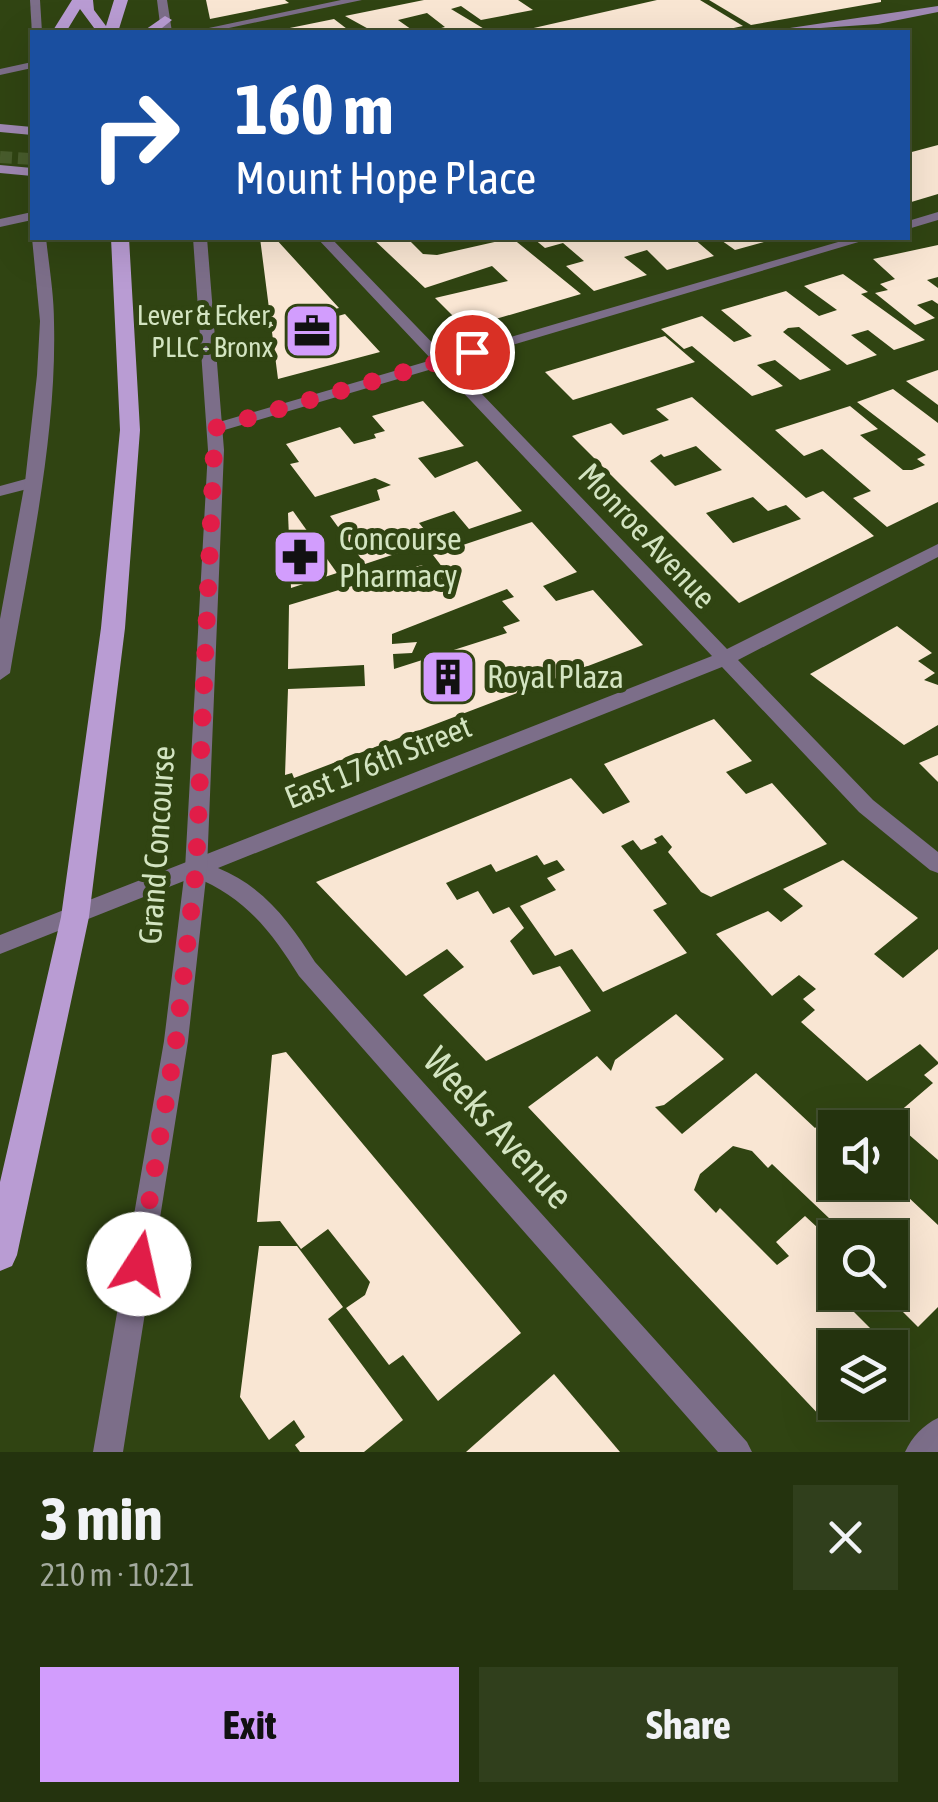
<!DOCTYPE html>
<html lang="en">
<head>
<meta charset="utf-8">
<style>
  :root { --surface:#24330e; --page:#303f1c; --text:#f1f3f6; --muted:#a3aa9e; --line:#414e2e; --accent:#d29dfd }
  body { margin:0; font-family:"Asap Condensed",sans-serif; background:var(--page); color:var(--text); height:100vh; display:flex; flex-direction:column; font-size:38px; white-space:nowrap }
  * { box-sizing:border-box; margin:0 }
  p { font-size:32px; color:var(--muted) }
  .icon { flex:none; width:55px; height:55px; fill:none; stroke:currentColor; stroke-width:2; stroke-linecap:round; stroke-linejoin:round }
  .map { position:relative; height:1452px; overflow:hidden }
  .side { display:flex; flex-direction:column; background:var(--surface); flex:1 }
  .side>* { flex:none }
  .banner { position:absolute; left:30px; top:30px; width:880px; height:210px; border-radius:0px; box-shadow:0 10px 40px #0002,0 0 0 2px var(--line); background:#1a4fa0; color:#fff; overflow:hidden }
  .buttons { position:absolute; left:818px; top:1110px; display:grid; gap:20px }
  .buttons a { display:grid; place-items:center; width:90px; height:90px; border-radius:0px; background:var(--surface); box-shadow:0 10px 40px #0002,0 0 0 2px var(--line); font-size:50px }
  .pin { position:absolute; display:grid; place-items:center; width:85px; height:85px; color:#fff; margin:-42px; border:5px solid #fff; border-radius:50%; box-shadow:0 2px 10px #0007 }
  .me { position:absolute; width:110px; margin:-55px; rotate:10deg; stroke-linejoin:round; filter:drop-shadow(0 0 8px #0008) }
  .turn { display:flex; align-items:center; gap:35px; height:210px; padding:0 40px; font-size:45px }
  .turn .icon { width:130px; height:130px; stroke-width:2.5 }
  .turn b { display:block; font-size:70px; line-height:85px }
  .round { display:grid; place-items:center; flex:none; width:105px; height:105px; border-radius:0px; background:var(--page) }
  .head { display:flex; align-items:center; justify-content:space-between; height:170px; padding:0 40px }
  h1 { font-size:60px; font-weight:700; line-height:75px }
  .action { display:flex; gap:20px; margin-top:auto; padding:20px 40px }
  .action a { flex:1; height:115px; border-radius:0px; background:var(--accent); color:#111; font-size:40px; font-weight:700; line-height:115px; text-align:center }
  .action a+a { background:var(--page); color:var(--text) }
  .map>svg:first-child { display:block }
  .building { fill:#f9e6d3; fill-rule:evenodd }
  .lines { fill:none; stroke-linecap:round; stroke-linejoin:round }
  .secondary-tunnel { stroke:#485c2c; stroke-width:12; stroke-dasharray:12 6; stroke-linecap:butt }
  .minor { fill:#7c6e89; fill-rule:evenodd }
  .tertiary { fill:#7c6e89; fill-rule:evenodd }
  .secondary { fill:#9f88b3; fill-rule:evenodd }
  .primary { fill:#b99cd3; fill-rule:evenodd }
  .route { stroke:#e11d48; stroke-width:18; stroke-dasharray:0 32.4 }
  .labels { text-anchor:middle; stroke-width:10; stroke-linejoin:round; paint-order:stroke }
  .far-poi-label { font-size:28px; fill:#d3e4c1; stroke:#304412; text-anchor:end }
  .street-label { font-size:32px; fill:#d3e4c1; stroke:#304412 }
  .poi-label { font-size:32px; fill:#d3e4c1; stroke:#304412; text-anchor:start }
  .near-street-label { font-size:38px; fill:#d3e4c1; stroke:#304412 }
</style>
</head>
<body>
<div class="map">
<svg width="938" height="1452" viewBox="0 0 938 1452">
  <rect width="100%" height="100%" fill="#304412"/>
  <g class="building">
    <path d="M206 0H285L289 3 210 19Z"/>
    <path d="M424 0H518L533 10 481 20 461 6 451 9 486 30 476 32H426L445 27 427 13 398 20 415 32H374L345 16Z"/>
    <path d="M657 0H700L743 26 715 32H516Z"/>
    <path d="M709 0H881V2L751 25Z"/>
    <path d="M334 19 351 32H276L275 31Z"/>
    <path d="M938 145V194L908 203V153Z"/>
    <path d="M260 238H275L339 308 307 316 313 323 345 314 380 352 278 379Z"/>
    <path d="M372 238H419L410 241 423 254 437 255 512 238 581 294 465 328 435 298 508 281 492 266 425 288Z"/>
    <path d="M533 238H693L714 256 667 270 647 250 624 257 647 275 594 291 566 266 584 261 563 243 545 248Z"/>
    <path d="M718 238H775V239L735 250Z"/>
    <path d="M938 245V277L927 280 938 288V304L932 300 917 305 935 318 915 325 875 293 888 290 880 284 895 279 873 259Z"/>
    <path d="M843 274 868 292 861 294 925 340 894 350 868 330 851 335 877 355 847 365 799 327 788 328 783 332 831 370 800 380 775 360 757 365 783 386 752 396 692 346 684 349 661 329 702 316 734 342 752 336 721 310 786 291 819 316 837 310 804 286Z"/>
    <path d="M665 336 695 362 573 400 545 372Z"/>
    <path d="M938 370V405L906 381Z"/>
    <path d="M893 389 938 423V502L887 527 853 498 871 491 822 449 804 456 775 430 850 406 878 429 860 435 903 470H912L925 465 917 459 926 455 857 402Z"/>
    <path d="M692 397 806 498 823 491 874 536 739 603 572 436 611 423 623 435 669 420 656 409ZM696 446 722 470 675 486 650 461 661 454 664 457ZM753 497 768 511 786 505 801 519 733 543 706 513Z"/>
    <path d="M423 401 464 446 418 458 435 478 477 461 522 511 469 529 454 511 419 523 434 541 365 564 330 516 380 500 377 490 391 485 375 478 315 497 290 464 299 462 286 444 340 427 354 444 376 438 374 434 385 431 372 416Z"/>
    <path d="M293 511 337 573 291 588 288 513Z"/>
    <path d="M532 522 577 572 543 586 556 601 593 590 643 645 294 778 292 773 285 775 288 689 365 686 364 665 288 669 289 605 422 565 432 577 446 572 433 555ZM507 589 514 597 502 601 520 621 503 627 507 633 394 669 393 654 412 653 417 642 392 644V634Z"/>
    <path d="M897 626 932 653 918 661 935 673 924 680 938 685V725L904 745 810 674Z"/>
    <path d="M714 719 752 761 726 772 746 794 772 783 827 844 711 897 701 892 668 852 672 847 662 835 654 839 657 843 641 850 633 840 621 846 667 904 653 910 687 953 603 992 572 949 555 956 520 906 556 890 547 878 565 870 557 860 544 865 537 855 496 872 491 864 446 883 457 900 478 891 493 914 509 907 524 928 510 941 533 975 560 966 591 1011 486 1061 423 995 464 967 447 949 406 976 316 882 571 778 603 814 630 802 604 764Z"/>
    <path d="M938 755V782L919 763Z"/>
    <path d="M843 860 918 918 874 954 903 978 938 949V1062L920 1044 867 1081 801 1022 815 1010 803 999 816 989 799 975 772 996 716 934 768 911 781 922 803 906 783 889Z"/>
    <path d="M676 1014 724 1059 664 1105 655 1107 682 1134 756 1073 815 1128 820 1124 835 1137V1182H892L938 1225V1307L918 1327 883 1292H890V1238H835V1293L890 1348H835V1402H840L823 1419 528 1107 597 1056 611 1071 615 1060ZM733 1146 752 1151 768 1168 772 1164 830 1219 818 1228 805 1216 776 1242 789 1256 777 1265 720 1208 716 1213 694 1190 700 1174Z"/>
    <path d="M286 1052 521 1333 438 1401 403 1355 389 1365 346 1308 365 1295 370 1282 328 1229 301 1249 280 1221 257 1222 272 1055Z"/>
    <path d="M938 1064V1160L891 1119 933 1083 924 1075Z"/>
    <path d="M259 1246H297L343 1307 328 1319 403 1420 364 1452H300L295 1445 305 1437 294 1420 269 1440 240 1397Z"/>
    <path d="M554 1374 620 1452H466Z"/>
  </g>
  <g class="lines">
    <path class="secondary-tunnel" d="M0 157 32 159"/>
    <g class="minor">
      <path d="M341 0H362L210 32H190Z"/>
      <path d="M32 62V68L0 75V69Z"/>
      <path d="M32 212V220L0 227V219Z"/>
      <path d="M938 212V220L908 229V221Z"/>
      <path d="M317 238H331L445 356 852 238H872L452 363 727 649 938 544V557L738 660 873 800 938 852V873L930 870 859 812 722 667 218 868C263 886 290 922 315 962L747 1442 752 1452H718L299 976C272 932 244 896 194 877L0 954V935L712 656 439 367 221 431H209V425L432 360Z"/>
      <path d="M33 477 41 482 39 486 0 496V486Z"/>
      <path d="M938 1418V1452H905C912 1437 923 1425 938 1418Z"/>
    </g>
    <g class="tertiary">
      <path d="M30 0H40L42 32 32 34Z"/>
      <path d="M157 0H167L172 32H161Z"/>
      <path d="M32 238H46C49 266 54 294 54 322 57 437 29 560 10 673L0 680V619L25 482 37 375 40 321Z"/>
      <path d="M193 238H207L224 450 207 869 188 1041 123 1452H93L164 1041 185 869 208 450Z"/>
    </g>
    <g class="secondary">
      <path d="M938 6V12L878 24 763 32Z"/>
      <path d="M0 124 32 127V135L0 132Z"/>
      <path d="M0 165 32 168V176L0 173Z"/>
    </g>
    <g class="primary">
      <path d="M72 0H93L94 10 106 26 114 0H128L118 32H97L80 9 66 32H52Z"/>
      <path d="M165 16 172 20 157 32H142Z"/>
      <path d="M111 238H129L140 430 125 628 89 917 17 1255 12 1266 0 1271V1182L61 917 101 628 120 430Z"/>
    </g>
  </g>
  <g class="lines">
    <path class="route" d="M139 1264 176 1041 196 869 215 428 472 352"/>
  </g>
  <defs>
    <g id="office-square" transform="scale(2.875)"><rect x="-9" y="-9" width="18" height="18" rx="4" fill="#d29dfd" stroke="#304412"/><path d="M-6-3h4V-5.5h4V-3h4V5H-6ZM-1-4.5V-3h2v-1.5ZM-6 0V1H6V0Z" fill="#111"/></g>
    <g id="pharmacy-square" transform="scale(2.875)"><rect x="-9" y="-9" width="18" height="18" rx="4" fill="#d29dfd" stroke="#304412"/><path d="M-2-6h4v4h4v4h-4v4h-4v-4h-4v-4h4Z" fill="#111"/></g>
    <g id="building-square" transform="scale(2.875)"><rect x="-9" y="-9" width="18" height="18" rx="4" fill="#d29dfd" stroke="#304412"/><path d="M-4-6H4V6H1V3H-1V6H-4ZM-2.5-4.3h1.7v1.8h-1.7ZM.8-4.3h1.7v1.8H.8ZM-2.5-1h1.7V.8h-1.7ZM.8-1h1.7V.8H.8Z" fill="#111"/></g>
  </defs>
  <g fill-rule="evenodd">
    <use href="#office-square" x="312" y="331"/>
    <use href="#pharmacy-square" x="300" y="557"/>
    <use href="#building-square" x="448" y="677"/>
  </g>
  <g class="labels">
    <g class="far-poi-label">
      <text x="273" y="325">Lever &amp; Ecker,<tspan x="273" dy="32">PLLC - Bronx</tspan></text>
    </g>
    <g class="street-label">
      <text transform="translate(647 536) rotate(47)" y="11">Monroe Avenue</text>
      <text transform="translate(378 762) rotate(-22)" y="11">East 176th Street</text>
      <text transform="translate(157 845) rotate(-86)" y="11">Grand Concourse</text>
    </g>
    <g class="poi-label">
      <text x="339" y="550">Concourse<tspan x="339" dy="37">Pharmacy</tspan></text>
      <text x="487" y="688">Royal Plaza</text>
    </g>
    <g class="near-street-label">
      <text transform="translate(498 1128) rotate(48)" y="13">Weeks Avenue</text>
    </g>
  </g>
</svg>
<div class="buttons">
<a><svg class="icon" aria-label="sound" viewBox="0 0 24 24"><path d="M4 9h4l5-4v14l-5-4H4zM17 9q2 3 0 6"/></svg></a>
<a><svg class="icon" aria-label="search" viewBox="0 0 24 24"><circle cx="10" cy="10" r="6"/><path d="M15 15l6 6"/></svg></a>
<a><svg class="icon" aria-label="layers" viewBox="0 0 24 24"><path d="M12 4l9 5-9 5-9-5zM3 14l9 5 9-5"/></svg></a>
</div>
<div class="pin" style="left:472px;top:352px;background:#d93025"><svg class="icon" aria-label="arrive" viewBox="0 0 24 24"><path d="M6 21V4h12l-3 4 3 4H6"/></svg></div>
<svg class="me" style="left:139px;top:1264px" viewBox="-20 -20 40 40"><circle r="19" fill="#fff"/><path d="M0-13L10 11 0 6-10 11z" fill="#e11d48"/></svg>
<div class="banner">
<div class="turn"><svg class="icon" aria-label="right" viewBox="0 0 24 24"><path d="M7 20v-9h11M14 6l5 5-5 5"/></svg><div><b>160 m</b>Mount Hope Place</div></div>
</div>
</div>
<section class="side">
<div class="head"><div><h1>3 min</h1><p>210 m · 10:21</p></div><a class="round"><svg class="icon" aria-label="close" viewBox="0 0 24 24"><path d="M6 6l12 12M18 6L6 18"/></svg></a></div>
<div class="action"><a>Exit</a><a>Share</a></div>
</section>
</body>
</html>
